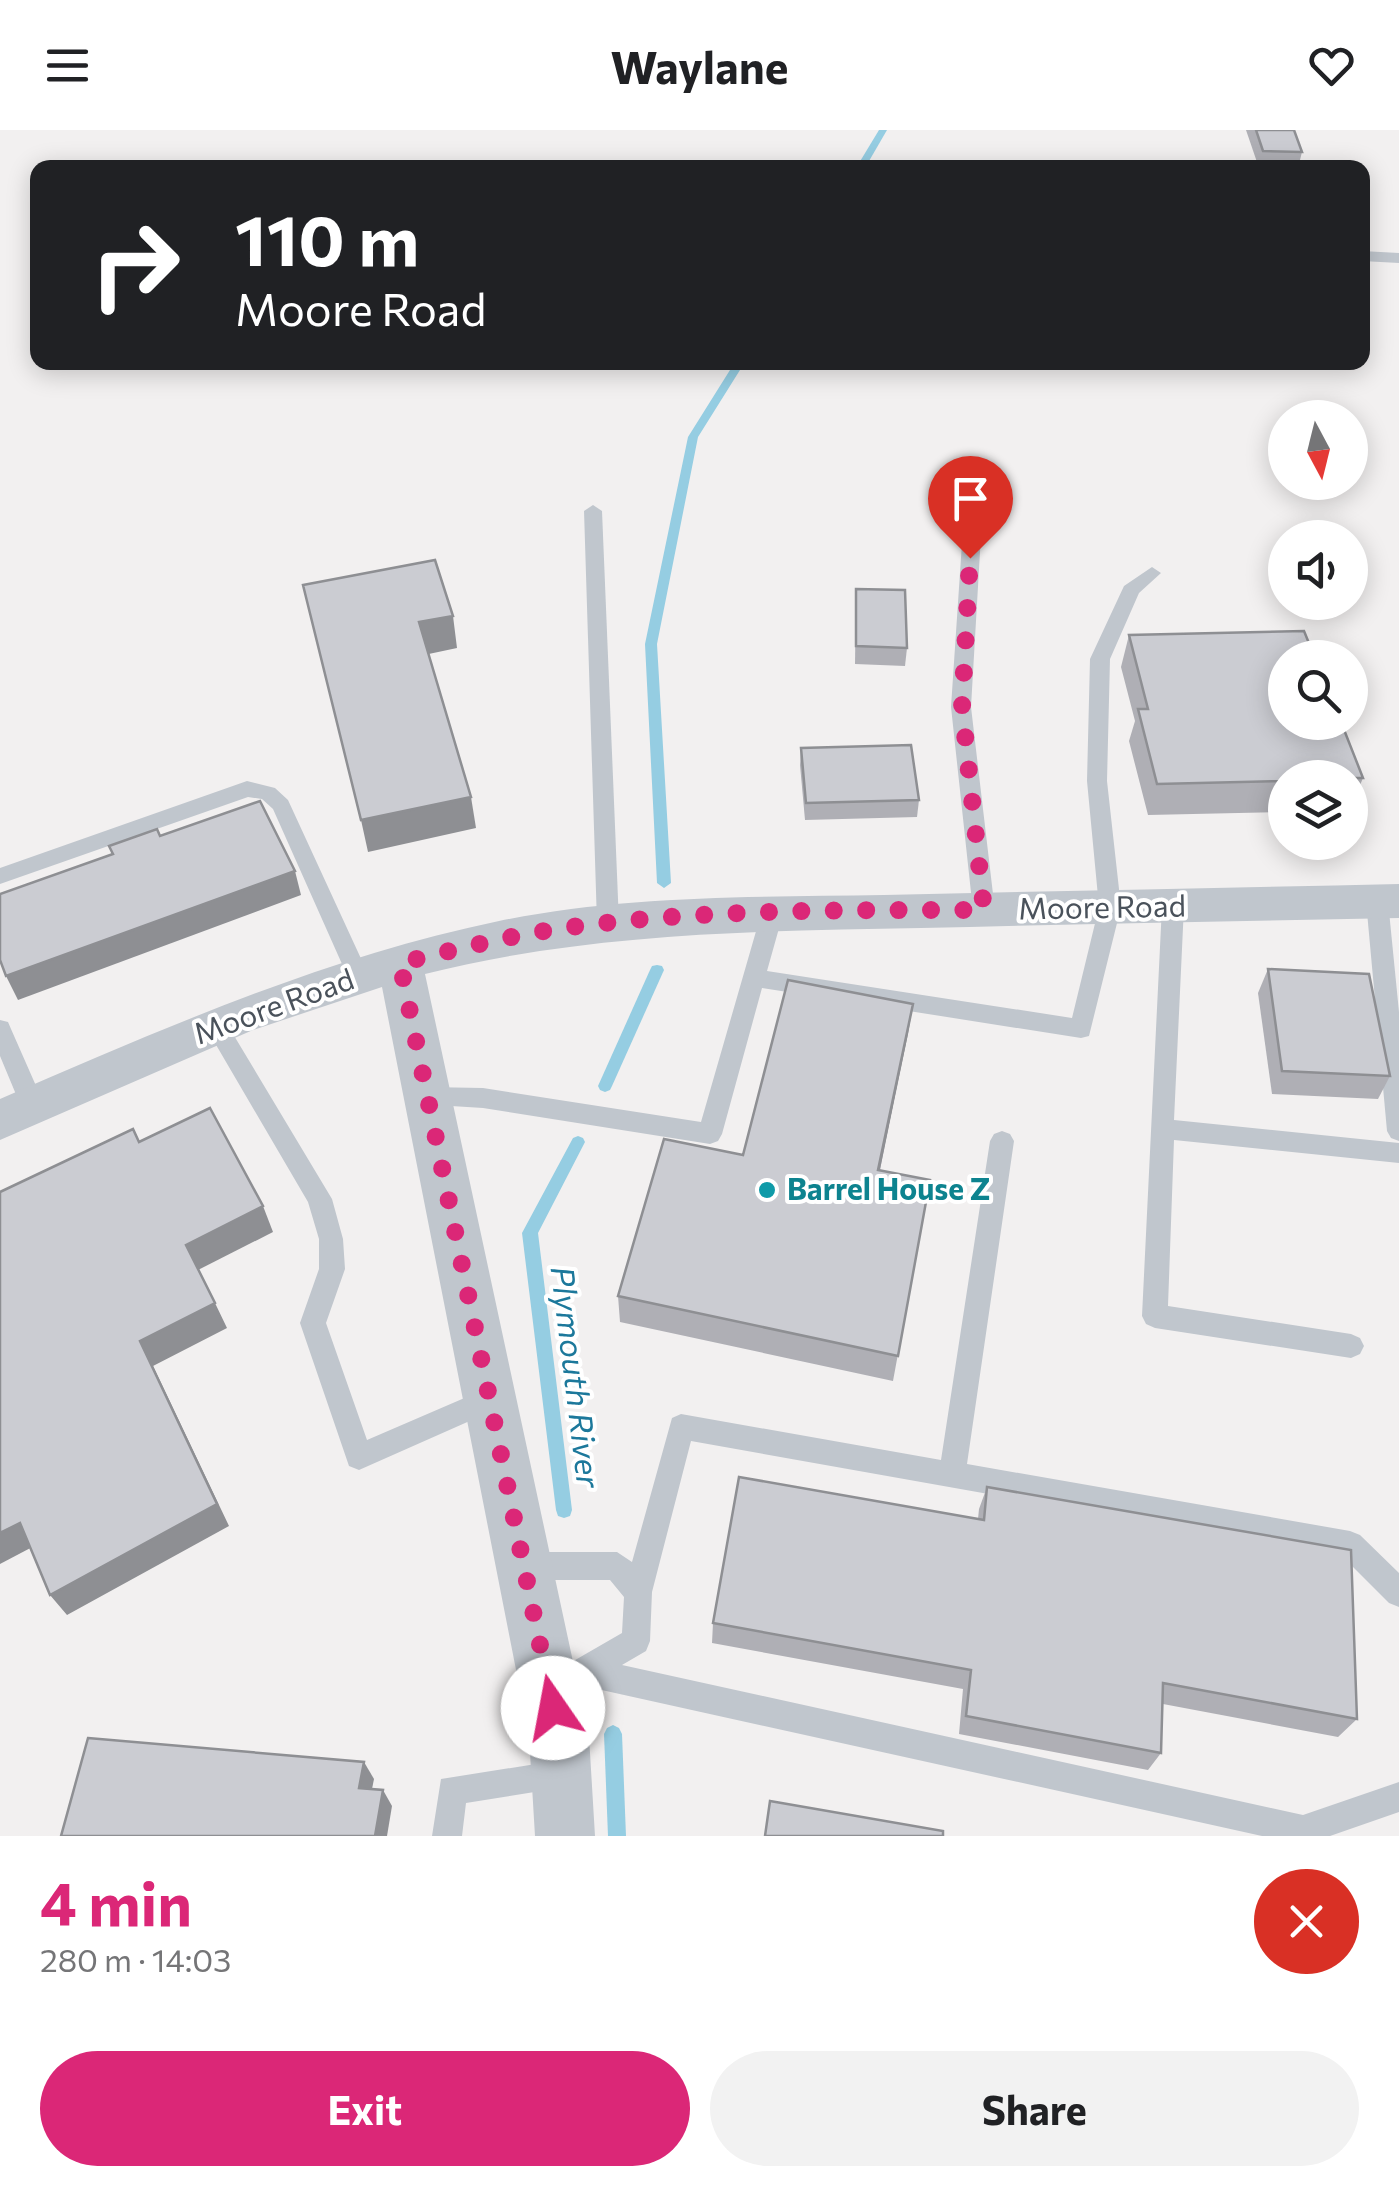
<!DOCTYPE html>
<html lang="en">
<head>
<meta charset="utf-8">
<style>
  :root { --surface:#fff; --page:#f2f2f2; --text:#202124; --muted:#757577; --accent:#db2777 }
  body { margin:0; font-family:Commissioner,sans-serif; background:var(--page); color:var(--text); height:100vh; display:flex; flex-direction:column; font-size:38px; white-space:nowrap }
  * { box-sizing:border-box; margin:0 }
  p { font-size:32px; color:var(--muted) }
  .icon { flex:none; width:55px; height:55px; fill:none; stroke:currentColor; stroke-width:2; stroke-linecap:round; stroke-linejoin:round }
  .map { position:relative; height:1706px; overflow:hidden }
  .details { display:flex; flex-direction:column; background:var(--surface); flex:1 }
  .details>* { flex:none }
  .guide { position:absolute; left:30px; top:30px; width:1340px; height:210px; border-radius:20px; box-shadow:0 5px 25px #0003; background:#202124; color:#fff; overflow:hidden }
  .needle { width:65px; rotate:173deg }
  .controls { position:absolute; left:1268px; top:270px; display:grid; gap:20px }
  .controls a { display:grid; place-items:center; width:100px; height:100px; border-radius:50%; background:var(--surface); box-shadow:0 5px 25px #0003; font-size:50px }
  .pin { position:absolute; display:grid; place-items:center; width:85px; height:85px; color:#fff; margin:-102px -42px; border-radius:50% 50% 50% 0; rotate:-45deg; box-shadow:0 0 10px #0007 }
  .pin .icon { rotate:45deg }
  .me { position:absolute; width:110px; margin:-55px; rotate:348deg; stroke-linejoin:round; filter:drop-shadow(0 0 8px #0008) }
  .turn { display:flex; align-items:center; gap:35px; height:210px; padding:0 40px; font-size:45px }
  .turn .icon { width:130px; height:130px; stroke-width:2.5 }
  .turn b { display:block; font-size:70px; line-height:85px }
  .round { display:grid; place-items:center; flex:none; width:105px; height:105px; border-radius:52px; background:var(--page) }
  .summary { display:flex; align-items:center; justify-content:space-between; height:170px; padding:0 40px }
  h1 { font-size:60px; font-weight:700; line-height:75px; color:var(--accent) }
  .button { display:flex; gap:20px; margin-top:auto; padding:20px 40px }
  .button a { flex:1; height:115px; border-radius:60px; background:var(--accent); color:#fff; font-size:40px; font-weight:700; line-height:115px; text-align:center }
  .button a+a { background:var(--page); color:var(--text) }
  header { display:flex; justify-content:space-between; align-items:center; height:130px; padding:0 40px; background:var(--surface); font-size:45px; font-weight:700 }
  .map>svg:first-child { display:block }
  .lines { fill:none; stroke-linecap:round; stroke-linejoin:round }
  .stream { fill:#95cde2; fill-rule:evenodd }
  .service { fill:#c0c6cd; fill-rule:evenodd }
  .minor { fill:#c0c6cd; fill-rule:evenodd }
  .wall { fill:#afafb5 }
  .shaded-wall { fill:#8e8f93 }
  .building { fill:#cbccd2; stroke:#8e8f93; stroke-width:2.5 }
  .route { stroke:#db2777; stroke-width:18; stroke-dasharray:0 32.4 }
  .culture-dot { fill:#0f9aa8; stroke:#fff; stroke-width:4 }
  .labels { text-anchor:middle; stroke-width:8; stroke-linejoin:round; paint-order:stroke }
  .street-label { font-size:30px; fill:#4a525b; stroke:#fff }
  .culture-label { font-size:30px; font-weight:bold; fill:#0d838f; stroke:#fff; text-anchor:start }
  .water-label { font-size:32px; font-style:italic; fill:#1c789b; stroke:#fff }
</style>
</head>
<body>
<header><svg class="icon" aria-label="menu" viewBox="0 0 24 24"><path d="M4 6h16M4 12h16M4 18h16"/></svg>Waylane<svg class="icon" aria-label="heart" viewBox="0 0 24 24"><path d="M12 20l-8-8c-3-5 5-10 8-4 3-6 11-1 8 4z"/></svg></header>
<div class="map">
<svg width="1399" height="1706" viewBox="0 0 1399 1706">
  <rect width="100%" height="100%" fill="#f2f0f0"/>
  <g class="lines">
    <g class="stream">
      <path d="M879 0H887L865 38H856Z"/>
      <path d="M735 232H745L698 307 657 514 671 753 664 758 657 753 645 514 688 307Z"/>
      <path d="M657 835 662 836 664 840 612 956 610 960 605 962 600 960 598 956 650 840 652 836Z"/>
      <path d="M578 1006 583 1008 585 1012 538 1103 572 1380 570 1386 564 1388 558 1386 556 1380 522 1103 573 1008Z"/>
      <path d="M613 1595 619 1598 622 1604 626 1706H608L604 1604 607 1598Z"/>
    </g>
    <g class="service">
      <path d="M1362 121 1399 123V133L1362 131Z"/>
      <path d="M975 347 984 353 971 577 995 781 984 789 973 781 951 577 966 353Z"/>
      <path d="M593 375 602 381 619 793 608 802 597 793 584 381Z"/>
      <path d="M1152 437 1161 443 1139 463 1110 529 1107 651 1121 777 1089 906 1081 908 762 858 722 1004 718 1011 710 1014 483 978 419 974 415 967 419 960 427 957 483 958 701 992 761 784 772 776 783 784 767 841 1072 888 1099 777 1087 651 1090 529 1124 456Z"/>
      <path d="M247 651 275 658 288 670 369 846 366 852H350L273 679 262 669 248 667 0 754V738Z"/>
      <path d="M1377 763 1388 771 1399 882V1011L1391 1008 1387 1001 1366 771Z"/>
      <path d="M1173 768 1184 776 1174 990 1399 1013V1033L1174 1010 1168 1176 1351 1204 1360 1208 1364 1216 1360 1224 1351 1228 1155 1198 1146 1194 1142 1186 1162 776Z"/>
      <path d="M216 887 224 889 332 1069 343 1109 345 1139 326 1193 367 1310 490 1257 499 1260 503 1269 499 1278 359 1340 349 1336 300 1193 319 1139V1109L308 1072 205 896 208 889Z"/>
      <path d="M0 890 8 892 11 899 44 974 40 981 32 984 24 981 20 974 0 926Z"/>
      <path d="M1002 1001 1010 1004 1014 1011 967 1334 1350 1401 1360 1405 1399 1443V1477L1389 1473 1343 1427 691 1311 652 1462 650 1511 646 1521 622 1535 1303 1685 1399 1652V1682L1330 1706H1262L570 1553 566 1543 570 1533 622 1503 624 1467 610 1450H524L514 1446 510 1436 514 1426 524 1422H617L632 1432 672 1288 681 1284 941 1330 990 1011 994 1004Z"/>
      <path d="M561 1630 572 1634 576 1645 572 1656 466 1673 462 1706H432L441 1649Z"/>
    </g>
    <path class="minor" d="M1399 754V788C1240 791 1081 794 921 798 754 801 588 803 425 844L589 1606 595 1706H535L529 1606 382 857 253 900 0 1010V969C162 899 325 827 499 791 624 765 757 767 884 765 1056 761 1227 758 1399 754Z"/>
  </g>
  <g class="wall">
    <path d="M1246 0H1294L1302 22 1298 38H1259Z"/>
    <path d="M856 459 907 518 905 536 855 534Z"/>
    <path d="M1129 505 1363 648 1350 679V648H1285V682L1148 685 1129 611 1135 591 1121 537Z"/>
    <path d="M801 618 919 670 917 687 805 690 800 635Z"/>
    <path d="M1268 839 1390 946 1378 969 1272 964 1258 863Z"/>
    <path d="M913 874 880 1040 930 1050 893 1251 620 1192 618 1166 743 1025Z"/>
    <path d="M987 1357 1357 1589 1338 1607 1163 1574 1161 1623 1148 1640 959 1604 963 1559 712 1513 713 1493 978 1389 979 1379Z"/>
  </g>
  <g class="shaded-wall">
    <path d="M453 486 457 518 424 525 419 492Z"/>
    <path d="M471 667 476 698 368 722 361 690Z"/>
    <path d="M295 741 301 765 18 870 6 846Z"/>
    <path d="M913 874 908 904 874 1068 878 1040Z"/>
    <path d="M263 1076 273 1102 198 1140 186 1115Z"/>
    <path d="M215 1173 227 1198 153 1236 229 1396 67 1485 50 1465 140 1211Z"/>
    <path d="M20 1393 38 1414 0 1434V1403Z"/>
    <path d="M364 1632 374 1649 369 1674 359 1658Z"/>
    <path d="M383 1660 392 1676 387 1706H375Z"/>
  </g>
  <g class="building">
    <path d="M1256 0H1294L1302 22 1263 21Z"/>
    <path d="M435 430 453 486 419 492 471 667 361 690 303 455Z"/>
    <path d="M856 459 905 460 907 518 856 516Z"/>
    <path d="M1304 501 1315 528H1285V592H1341L1363 648H1285V651L1157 654 1138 579H1148L1129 505Z"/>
    <path d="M911 615 919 670 806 673 801 618Z"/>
    <path d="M260 671 295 741 6 846 0 830V764L113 724 109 716 157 699 160 706Z"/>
    <path d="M1268 839 1369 844 1390 946 1282 941Z"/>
    <path d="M788 850 913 874 878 1040 930 1050 898 1226 618 1166 664 1009 743 1025Z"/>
    <path d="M210 978 263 1076 186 1115 215 1173 140 1211 217 1374 50 1465 20 1393 0 1403V1062L133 999 139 1012Z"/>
    <path d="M739 1347 984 1390 987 1357 1351 1420 1357 1589 1163 1553 1161 1623 966 1586 971 1540 713 1493Z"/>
    <path d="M88 1608 364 1632 359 1658 383 1660 375 1706H61Z"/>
    <path d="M770 1671 943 1701V1706H765Z"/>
  </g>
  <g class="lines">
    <path class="route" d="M553 1578 400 833C462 818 523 802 587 795 718 779 852 780 984 780L962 577 970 428"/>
  </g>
  <circle class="culture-dot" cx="767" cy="1060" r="10"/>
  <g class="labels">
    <g class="street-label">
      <text transform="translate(1102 778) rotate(-1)" y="10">Moore Road</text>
      <text transform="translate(274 877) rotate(-20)" y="10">Moore Road</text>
    </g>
    <g class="culture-label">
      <text x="787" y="1070">Barrel House Z</text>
    </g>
    <g class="water-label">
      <text transform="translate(575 1247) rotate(83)" y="11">Plymouth River</text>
    </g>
  </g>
</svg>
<div class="controls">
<a><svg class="needle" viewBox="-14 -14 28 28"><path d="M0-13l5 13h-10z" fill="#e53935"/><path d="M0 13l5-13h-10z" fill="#757577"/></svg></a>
<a><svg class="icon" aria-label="sound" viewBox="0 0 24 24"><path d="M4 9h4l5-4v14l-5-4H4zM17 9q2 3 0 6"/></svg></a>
<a><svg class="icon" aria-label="search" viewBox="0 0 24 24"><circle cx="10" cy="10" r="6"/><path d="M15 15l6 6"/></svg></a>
<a><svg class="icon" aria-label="layers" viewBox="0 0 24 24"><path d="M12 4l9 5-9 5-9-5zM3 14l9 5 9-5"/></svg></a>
</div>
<div class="pin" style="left:970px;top:428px;background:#d93025"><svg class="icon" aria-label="arrive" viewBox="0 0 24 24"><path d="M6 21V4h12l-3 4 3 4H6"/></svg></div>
<svg class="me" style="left:553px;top:1578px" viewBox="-20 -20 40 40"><circle r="19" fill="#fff"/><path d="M0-13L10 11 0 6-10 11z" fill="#db2777"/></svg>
<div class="guide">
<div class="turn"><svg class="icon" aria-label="right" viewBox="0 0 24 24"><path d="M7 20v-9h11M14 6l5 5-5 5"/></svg><div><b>110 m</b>Moore Road</div></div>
</div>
</div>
<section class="details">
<div class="summary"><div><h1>4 min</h1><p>280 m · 14:03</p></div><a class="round" style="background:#d93025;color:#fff"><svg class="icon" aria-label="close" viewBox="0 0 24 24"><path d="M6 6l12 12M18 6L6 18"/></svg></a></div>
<div class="button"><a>Exit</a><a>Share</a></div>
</section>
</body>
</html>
